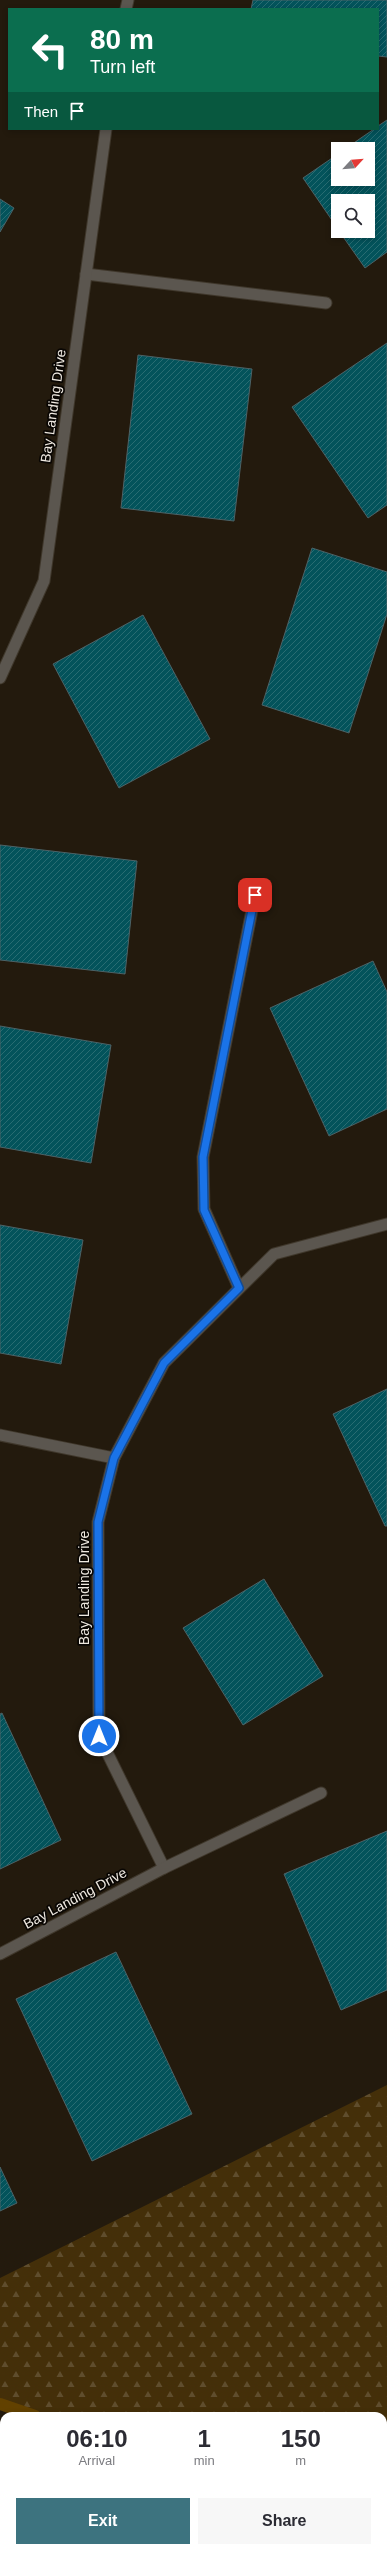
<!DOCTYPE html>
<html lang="en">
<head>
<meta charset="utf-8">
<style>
  :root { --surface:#fff; --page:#f7f7f7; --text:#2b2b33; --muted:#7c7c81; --accent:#3d737f }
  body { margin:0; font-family:Helvetica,sans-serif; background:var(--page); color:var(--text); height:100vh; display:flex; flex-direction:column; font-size:15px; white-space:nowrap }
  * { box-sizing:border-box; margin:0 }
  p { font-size:13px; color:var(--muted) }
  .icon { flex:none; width:22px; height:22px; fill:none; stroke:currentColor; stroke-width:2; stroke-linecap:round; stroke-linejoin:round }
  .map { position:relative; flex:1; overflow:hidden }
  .panel { position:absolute; left:0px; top:2412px; width:387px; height:140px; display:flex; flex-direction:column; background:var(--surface); border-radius:12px 12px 0 0; box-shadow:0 2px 6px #0003 }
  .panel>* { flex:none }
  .guide { position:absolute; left:8px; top:8px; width:371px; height:122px; border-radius:0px; box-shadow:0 2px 6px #0003; background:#0b6e4f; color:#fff; overflow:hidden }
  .needle { width:26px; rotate:64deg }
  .controls { position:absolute; left:331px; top:142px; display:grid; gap:8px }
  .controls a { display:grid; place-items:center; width:44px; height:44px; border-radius:0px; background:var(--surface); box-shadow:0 2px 6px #0003; font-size:20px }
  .pin { position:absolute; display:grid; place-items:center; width:34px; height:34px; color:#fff; margin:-17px; border-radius:8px; box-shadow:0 2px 6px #0006 }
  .me { position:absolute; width:44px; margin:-22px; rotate:0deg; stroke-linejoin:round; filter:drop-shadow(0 0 3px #0008) }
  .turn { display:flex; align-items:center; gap:14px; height:84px; padding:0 16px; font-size:18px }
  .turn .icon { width:52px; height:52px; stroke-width:2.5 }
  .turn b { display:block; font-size:28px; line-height:34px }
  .then { display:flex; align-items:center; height:38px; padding:0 16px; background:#0003; gap:8px; font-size:15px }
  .eta { display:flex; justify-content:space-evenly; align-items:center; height:68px; text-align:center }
  .eta b { font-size:24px; font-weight:700; line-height:28px }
  .cta { display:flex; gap:8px; margin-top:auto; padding:8px 16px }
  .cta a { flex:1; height:46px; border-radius:0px; background:var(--accent); color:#fff; font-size:16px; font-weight:700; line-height:46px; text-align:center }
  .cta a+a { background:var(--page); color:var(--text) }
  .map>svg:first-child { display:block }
  .forest { fill:url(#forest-firs) }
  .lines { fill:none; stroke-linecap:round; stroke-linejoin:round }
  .stream { stroke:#624100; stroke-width:12 }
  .building { fill:url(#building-hatch); stroke:#4d6266 }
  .service-casing { stroke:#3f372b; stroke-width:13 }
  .minor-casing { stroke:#3f372b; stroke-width:13 }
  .service { stroke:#5b564f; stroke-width:11 }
  .minor { stroke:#5b564f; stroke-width:11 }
  .route-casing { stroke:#114b97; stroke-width:10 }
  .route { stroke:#1a73e8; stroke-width:7 }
  .labels { text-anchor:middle; stroke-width:3.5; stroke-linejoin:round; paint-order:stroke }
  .street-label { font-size:14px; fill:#eee8e0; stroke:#090603 }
</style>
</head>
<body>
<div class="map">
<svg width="387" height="2552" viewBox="0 0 387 2552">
  <defs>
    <pattern id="forest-firs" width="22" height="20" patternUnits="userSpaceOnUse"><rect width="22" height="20" fill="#442f09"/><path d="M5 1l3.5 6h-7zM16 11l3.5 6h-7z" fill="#5f4d2d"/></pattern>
    <pattern id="building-hatch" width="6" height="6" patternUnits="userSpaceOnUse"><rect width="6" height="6" fill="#03535b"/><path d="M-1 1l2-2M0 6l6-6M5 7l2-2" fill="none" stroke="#286c72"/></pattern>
  </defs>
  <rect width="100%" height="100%" fill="#231a0d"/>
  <path class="forest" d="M387 2085V2538L383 2536V2416H35L0 2404V2278Z"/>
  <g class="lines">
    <g class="stream">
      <path d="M0 2404 35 2416"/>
      <path d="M383 2536 387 2538"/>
    </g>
  </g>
  <g class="building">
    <path d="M253 0H387V57L378 56V9H251Z"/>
    <path d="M387 120V252L365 268 339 231H368V201H338V229L303 178 338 154V179H368V149H345L374 129H378V126Z"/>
    <path d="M0 199 14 208 0 232Z"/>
    <path d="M387 343V505L368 518 292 407Z"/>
    <path d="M138 355 252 369 234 521 121 508Z"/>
    <path d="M312 548 387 572V614L349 733 262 705Z"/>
    <path d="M143 615 210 739 119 788 53 664Z"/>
    <path d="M0 845 137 861 125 974 0 960Z"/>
    <path d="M373 961 387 992V1109L329 1136 270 1008Z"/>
    <path d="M0 1026 111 1045 91 1163 0 1147Z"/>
    <path d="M0 1225 83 1240 61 1364 0 1353Z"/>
    <path d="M387 1389V1526H385L333 1414Z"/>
    <path d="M264 1579 323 1676 243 1725 183 1628Z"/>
    <path d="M2 1713 61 1840 0 1869V1714Z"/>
    <path d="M387 1831V1990L341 2010 284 1874Z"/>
    <path d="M116 1952 192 2114 92 2161 16 1999Z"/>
    <path d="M0 2167 17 2203 0 2211Z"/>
  </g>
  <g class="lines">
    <g class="service-casing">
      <path id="service" d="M86 274 326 303"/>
    </g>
    <g class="minor-casing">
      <g id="minor">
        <path d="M126 9 128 0"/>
        <path d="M0 678 44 581 106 129"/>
        <path d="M239 1288 204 1209 203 1157 255 895"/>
        <path d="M0 1435 114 1458"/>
        <path d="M164 1868 99 1736 98 1522 114 1458 164 1363 274 1254 387 1224"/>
        <path d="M0 1954 164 1868 321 1793"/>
      </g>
    </g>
    <use href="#service" class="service"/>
    <use href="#minor" class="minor"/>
  </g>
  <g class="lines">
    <g class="route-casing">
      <path id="route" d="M99 1736 98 1522 114 1458 164 1363 239 1288 204 1210 203 1157 255 895"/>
    </g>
    <use href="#route" class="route"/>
  </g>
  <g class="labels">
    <g class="street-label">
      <text transform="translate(53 406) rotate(-82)" y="5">Bay Landing Drive</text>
      <text transform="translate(84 1588) rotate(-90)" y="5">Bay Landing Drive</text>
      <text transform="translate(75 1898) rotate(-28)" y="5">Bay Landing Drive</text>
    </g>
  </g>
</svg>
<div class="controls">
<a><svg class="needle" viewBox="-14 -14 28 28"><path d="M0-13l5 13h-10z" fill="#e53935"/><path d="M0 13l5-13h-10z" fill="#7c7c81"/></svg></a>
<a><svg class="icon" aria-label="search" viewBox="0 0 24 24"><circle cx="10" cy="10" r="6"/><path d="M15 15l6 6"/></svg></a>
</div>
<div class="pin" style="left:255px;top:895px;background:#d93025"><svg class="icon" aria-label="arrive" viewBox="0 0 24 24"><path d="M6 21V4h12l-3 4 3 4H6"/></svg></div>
<svg class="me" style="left:99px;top:1736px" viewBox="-20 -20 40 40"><circle r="17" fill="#1a73e8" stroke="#fff" stroke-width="3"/><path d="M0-11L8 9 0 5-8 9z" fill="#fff"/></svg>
<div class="guide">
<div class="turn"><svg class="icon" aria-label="left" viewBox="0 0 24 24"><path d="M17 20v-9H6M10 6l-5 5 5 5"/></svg><div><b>80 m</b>Turn left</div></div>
<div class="then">Then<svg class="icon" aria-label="arrive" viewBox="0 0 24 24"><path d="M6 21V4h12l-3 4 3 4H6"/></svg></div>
</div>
<section class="panel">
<div class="eta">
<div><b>06:10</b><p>Arrival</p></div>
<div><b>1</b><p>min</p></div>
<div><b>150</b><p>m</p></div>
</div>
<div class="cta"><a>Exit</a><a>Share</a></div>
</section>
</div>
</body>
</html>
